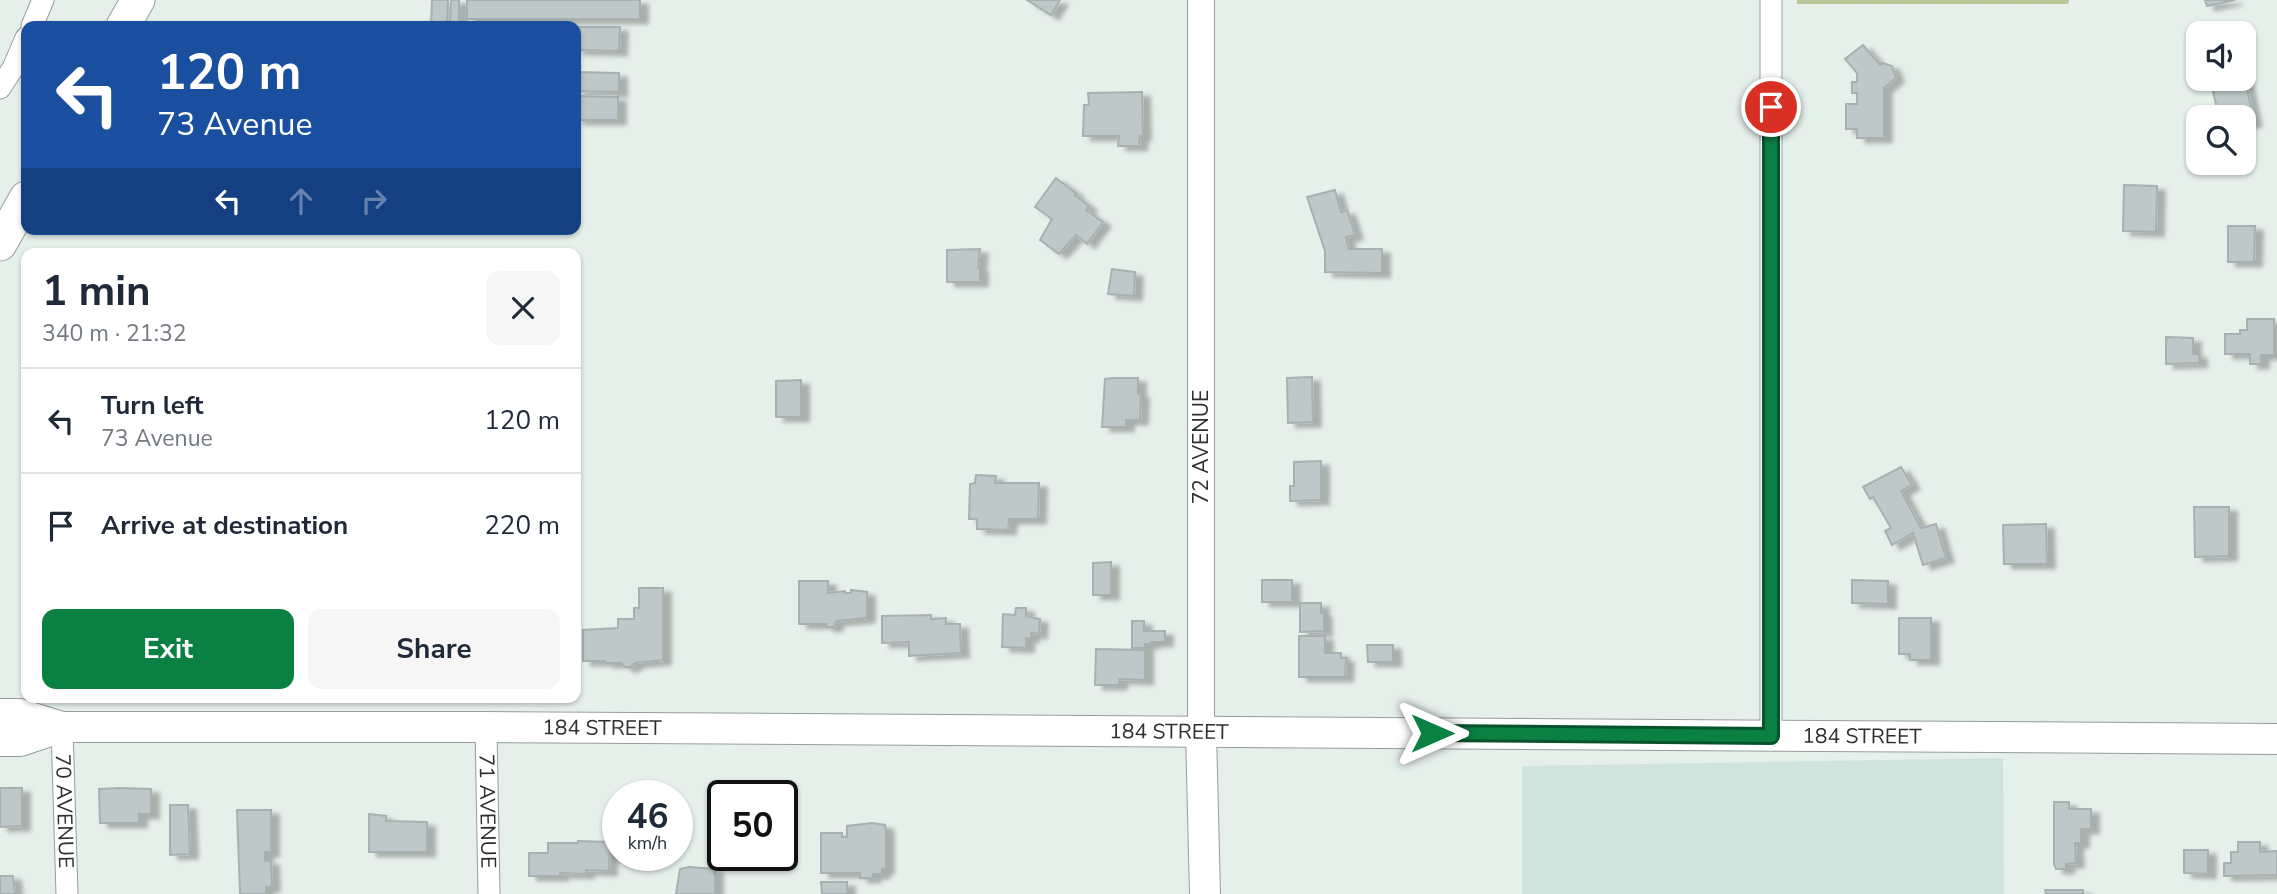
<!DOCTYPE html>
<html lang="en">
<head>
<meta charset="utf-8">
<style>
  :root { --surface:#fff; --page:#f6f6f7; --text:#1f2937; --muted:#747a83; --line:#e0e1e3; --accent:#0b8043 }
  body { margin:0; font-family:"Nunito Sans",sans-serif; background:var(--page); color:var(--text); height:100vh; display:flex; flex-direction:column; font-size:26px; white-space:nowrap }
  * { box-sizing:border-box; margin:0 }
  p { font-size:23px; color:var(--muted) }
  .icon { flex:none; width:38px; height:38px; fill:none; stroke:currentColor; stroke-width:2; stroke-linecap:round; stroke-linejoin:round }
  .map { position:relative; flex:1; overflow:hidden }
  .sheet { position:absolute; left:21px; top:248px; width:560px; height:455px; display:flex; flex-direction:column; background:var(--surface); border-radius:14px; box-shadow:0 2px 5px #0004 }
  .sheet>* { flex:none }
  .hud { position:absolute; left:21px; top:21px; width:560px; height:214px; border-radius:14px; box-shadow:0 2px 5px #0004; background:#1a4fa0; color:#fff; overflow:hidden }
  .fabs { position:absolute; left:2186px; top:21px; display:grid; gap:14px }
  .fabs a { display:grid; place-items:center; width:70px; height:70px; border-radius:14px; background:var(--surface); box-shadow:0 2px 5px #0004; font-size:35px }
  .speed { position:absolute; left:602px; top:780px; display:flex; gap:14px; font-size:35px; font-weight:700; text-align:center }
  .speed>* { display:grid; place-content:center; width:91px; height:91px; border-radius:50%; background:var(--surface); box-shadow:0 2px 5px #0004; line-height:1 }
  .speed small { font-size:18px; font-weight:400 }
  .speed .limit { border:4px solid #111; border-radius:10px; background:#fff; color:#111 }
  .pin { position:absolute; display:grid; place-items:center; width:60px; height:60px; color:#fff; margin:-30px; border:4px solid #fff; border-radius:50%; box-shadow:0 2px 7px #0007 }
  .me { position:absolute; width:77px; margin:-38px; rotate:90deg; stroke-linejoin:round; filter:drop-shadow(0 0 5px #0008) }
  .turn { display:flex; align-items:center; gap:24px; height:147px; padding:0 21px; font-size:32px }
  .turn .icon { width:91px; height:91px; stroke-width:2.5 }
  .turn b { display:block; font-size:49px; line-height:60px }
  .lanes { display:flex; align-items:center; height:66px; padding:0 21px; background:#0003; justify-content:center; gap:35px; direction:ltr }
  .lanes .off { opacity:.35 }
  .round { display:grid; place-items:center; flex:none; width:74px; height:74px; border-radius:14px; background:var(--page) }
  .head { display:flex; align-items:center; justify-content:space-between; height:119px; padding:0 21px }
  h1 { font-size:42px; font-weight:700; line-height:52px }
  .cta { display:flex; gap:14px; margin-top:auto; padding:14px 21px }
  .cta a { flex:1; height:80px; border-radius:14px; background:var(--accent); color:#fff; font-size:28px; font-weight:700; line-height:80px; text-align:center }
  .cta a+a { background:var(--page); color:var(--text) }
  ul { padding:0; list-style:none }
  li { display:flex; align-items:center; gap:21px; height:105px; padding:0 21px; border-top:2px solid var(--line) }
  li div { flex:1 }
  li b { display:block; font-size:26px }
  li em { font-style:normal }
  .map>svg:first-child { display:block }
  .built { fill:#d1e3dd }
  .park { fill:url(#park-crowns) }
  .building { fill:#bdc8c8; stroke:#a7b1b1; stroke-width:2; filter:url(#shadow) }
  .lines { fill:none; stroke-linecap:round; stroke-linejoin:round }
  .minor-casing { stroke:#959e9b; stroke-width:23 }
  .tertiary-casing { stroke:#959e9b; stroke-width:28 }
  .secondary-casing { stroke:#959e9b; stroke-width:32 }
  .primary-casing { stroke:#959e9b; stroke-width:35 }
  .minor { stroke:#fff; stroke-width:21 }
  .tertiary { stroke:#fff; stroke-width:26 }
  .secondary { stroke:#fff; stroke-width:30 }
  .primary { stroke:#fff; stroke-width:33 }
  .route-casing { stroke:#07532c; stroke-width:18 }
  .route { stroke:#0b8043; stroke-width:12 }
  .labels { text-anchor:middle; stroke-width:7; stroke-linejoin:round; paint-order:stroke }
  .street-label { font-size:21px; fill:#2b2f2e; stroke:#fff }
</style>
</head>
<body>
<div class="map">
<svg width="2277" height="894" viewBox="0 0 2277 894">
  <defs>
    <pattern id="park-crowns" width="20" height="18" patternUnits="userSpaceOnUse" patternTransform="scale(1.75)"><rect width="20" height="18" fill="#b8c698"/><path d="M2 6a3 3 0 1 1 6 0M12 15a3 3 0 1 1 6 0" fill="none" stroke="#9eaa83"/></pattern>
    <filter id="shadow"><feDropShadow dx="8" dy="4.5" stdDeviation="2" flood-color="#0004"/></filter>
  </defs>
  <rect width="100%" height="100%" fill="#e5f0eb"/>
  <path class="built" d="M2003 758 2004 894H1522V766Z"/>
  <path class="park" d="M1797 0H2069L2068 4H1797Z"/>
  <g class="building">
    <path d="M432 0H448L447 26H431Z"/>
    <path d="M451 0H459V26H450Z"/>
    <rect x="467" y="0" width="173" height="19"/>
    <path d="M1027 0H1060L1051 15Z"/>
    <path d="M2205 0H2235L2207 6Z"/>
    <path d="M576 27H620L619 51 576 50Z"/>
    <path d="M1863 45 1880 65 1882 63 1892 66 1896 78 1884 88V138H1857V129H1846V104H1857V93H1852V82H1857V73L1845 59Z"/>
    <path d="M576 72 619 73V92L576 91Z"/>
    <path d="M2244 74 2254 122 2244 124V117H2219L2210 79H2244Z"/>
    <path d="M1142 92 1143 136H1140L1139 146H1118L1119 136H1083L1084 105H1089L1088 93Z"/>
    <path d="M576 96 618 97V120H576Z"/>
    <path d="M1056 178 1076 193 1075 195 1089 206 1086 210 1103 222 1087 244 1076 235 1059 254 1040 240 1052 219 1035 207Z"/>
    <path d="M2124 185 2157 186 2156 232 2123 231Z"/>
    <path d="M1335 190 1341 212 1347 210 1355 235 1346 237 1349 249H1382V273L1325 272V251L1307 197Z"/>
    <path d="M2228 226H2255L2254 262H2228Z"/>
    <path d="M980 249 978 268H980V282H947V250Z"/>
    <path d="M1112 269 1135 272 1134 296 1108 294Z"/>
    <path d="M2247 319H2274V355H2261V364H2250V354H2225V334H2240V330H2247Z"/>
    <path d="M2166 337 2193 338V354H2199V363L2166 364Z"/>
    <path d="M1312 377 1313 422 1288 423 1287 378Z"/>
    <path d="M1113 378H1138V394H1141L1140 420H1126V427H1102L1105 379Z"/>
    <path d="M801 380V417H776V381Z"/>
    <path d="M1321 461V500L1290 501V486H1294V462Z"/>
    <path d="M1901 467 1912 485 1901 491 1921 528 1936 524 1946 558 1923 565 1913 533 1892 545 1885 531 1891 528 1873 497 1870 499 1863 487Z"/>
    <path d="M976 475 996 476 995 483H1039L1038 519H1009L1008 530 977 529V519H969L970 484 975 483Z"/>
    <path d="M2194 507H2229V556L2195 557Z"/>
    <path d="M2046 524 2047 564H2004L2003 525Z"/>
    <path d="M1111 562V595H1093V563Z"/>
    <rect x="1262" y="580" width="30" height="22"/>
    <path d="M1852 580 1888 581V604L1852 603Z"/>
    <path d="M799 581H828V593L845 591V593H851V590L867 592V618L836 621 834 627H826V624H799Z"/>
    <path d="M639 588H663V660L635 663 631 667H625L621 663H605V661H583V630L618 628V619H634V608H639Z"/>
    <path d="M1300 603H1321V613H1324V631L1300 632Z"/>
    <path d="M1016 608H1026V616L1040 619 1039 634 1031 633V638H1026V648L1002 647 1003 614 1015 615Z"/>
    <path d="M931 615V619L946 618V624H960L961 653 909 656V642L882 643V616Z"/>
    <path d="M1899 618H1931V660H1910V654H1899Z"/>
    <path d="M1132 621H1144V631H1165V642H1151V644H1145V648H1132Z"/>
    <path d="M1299 636H1325V653H1341V658H1346L1345 677H1299Z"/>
    <path d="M1367 645H1393V662H1368Z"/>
    <path d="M1096 649 1145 650V680L1119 679V685H1095Z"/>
    <path d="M0 788H22V826L0 827Z"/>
    <path d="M119 788 151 789V814H139V823H100L99 789Z"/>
    <path d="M2054 802H2069V809H2091V829H2081V843H2075L2076 863 2066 864V869H2056L2054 864Z"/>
    <path d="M170 805H188L190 854 170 855Z"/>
    <path d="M237 810H271V852H265V861H271L272 887H266V894H240Z"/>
    <path d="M369 814 386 816V821L427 822V852H369Z"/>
    <path d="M872 823 885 825 886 831V869H882V874H873V878H860V873H821V833H842V837H847V826Z"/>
    <path d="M578 841 610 842 609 871 586 870V874L560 873V876H529V853H548V843H578Z"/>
    <path d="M2238 842H2260V852L2277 851V875L2224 876V863H2231V852H2238Z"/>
    <path d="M2184 850H2208V874L2184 873Z"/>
    <path d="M689 867 715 869V894H676L680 869Z"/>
    <path d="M0 876H13L15 894H0Z"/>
    <path d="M821 882H847V894H822Z"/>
    <path d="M2045 890H2083V894H2046Z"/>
  </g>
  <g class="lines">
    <g class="minor-casing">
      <g id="minor">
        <path d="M32 26 43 0"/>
        <path d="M0 88 13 68 26 38"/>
        <path id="s1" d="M62 727 67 894"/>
        <path id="s2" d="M486 727 489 894"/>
        <path d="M1771 736V0"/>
      </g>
    </g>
    <g class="tertiary-casing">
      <path id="tertiary" d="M1201 0V731"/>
    </g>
    <g class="secondary-casing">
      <g id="secondary">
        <path id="s3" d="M0 714H20L62 727H486L2277 739"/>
        <path d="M1201 731 1205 894"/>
        <path d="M0 741H20L62 727"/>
      </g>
    </g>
    <g class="primary-casing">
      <g id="primary">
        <path d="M123 26 138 0"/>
        <path d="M0 244 26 198"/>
      </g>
    </g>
    <use href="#minor" class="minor"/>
    <use href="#tertiary" class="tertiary"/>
    <use href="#secondary" class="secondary"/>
    <use href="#primary" class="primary"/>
  </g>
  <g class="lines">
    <g class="route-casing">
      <path id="route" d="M1432 733 1771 736V107"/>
    </g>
    <use href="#route" class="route"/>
  </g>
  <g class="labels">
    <g class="street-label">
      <text transform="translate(1201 447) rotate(-90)" y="7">72 AVENUE</text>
      <text dy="7" stroke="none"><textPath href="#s3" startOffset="604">184 STREET</textPath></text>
      <text dy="7" stroke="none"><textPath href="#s3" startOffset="1171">184 STREET</textPath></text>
      <text dy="7" stroke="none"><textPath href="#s3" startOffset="1864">184 STREET</textPath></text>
      <text dy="7" stroke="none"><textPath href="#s1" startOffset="84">70 AVENUE</textPath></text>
      <text dy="7" stroke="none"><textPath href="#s2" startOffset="84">71 AVENUE</textPath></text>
    </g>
  </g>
</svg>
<div class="fabs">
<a><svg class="icon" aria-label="sound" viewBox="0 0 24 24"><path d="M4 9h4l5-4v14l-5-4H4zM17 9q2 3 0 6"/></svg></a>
<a><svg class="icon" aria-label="search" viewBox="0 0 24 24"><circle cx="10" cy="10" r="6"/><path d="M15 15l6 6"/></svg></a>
</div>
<div class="speed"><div>46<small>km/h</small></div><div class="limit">50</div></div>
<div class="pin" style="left:1771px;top:107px;background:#d93025"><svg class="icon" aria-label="arrive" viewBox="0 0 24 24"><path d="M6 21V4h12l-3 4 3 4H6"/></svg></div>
<svg class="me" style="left:1432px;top:733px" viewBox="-20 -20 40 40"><path d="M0-17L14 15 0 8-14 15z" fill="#0b8043" stroke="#fff" stroke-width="4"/></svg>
<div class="hud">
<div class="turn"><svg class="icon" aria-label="left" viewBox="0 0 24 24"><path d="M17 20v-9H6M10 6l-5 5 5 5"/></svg><div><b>120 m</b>73 Avenue</div></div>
<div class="lanes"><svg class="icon" aria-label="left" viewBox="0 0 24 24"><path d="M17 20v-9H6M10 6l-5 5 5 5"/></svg><svg class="icon off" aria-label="ahead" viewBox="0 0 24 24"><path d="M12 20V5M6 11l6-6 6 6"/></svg><svg class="icon off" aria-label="right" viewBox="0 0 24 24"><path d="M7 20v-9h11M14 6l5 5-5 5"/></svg></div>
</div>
<section class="sheet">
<div class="head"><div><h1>1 min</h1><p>340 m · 21:32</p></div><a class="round"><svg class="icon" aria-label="close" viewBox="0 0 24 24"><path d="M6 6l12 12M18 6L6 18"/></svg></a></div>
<ul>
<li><svg class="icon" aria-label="left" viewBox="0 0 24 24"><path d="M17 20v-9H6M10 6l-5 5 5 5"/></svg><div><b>Turn left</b><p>73 Avenue</p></div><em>120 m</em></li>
<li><svg class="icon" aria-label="arrive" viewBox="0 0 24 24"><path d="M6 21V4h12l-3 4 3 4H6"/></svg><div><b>Arrive at destination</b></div><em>220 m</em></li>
</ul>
<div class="cta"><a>Exit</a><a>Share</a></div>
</section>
</div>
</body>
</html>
